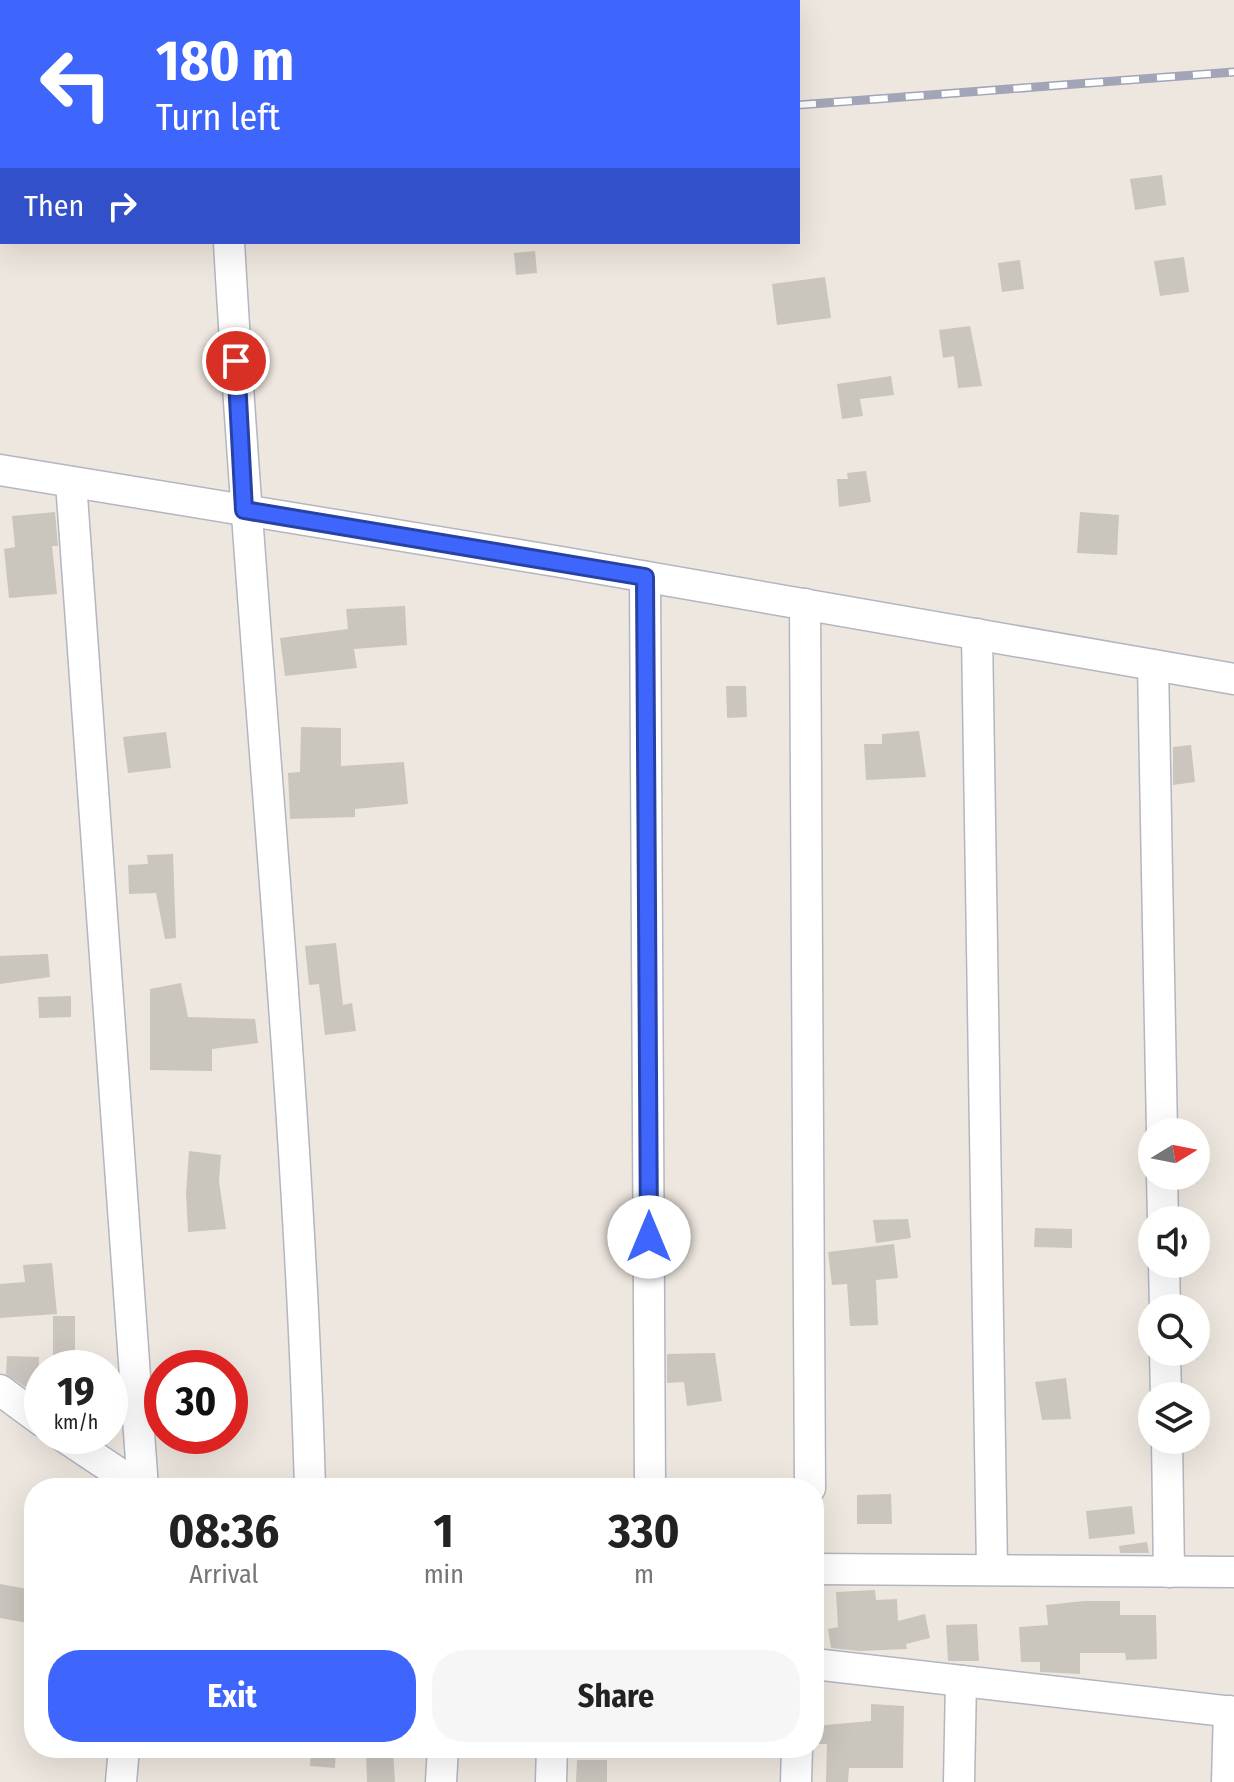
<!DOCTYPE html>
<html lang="en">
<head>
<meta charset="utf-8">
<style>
  :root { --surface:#fff; --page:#f6f6f6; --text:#222; --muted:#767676; --accent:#3e65fc }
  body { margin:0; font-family:"Fira Sans Condensed",sans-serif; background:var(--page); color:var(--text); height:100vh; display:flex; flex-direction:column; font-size:30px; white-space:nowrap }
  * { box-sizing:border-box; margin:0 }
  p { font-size:26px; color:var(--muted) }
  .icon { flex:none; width:44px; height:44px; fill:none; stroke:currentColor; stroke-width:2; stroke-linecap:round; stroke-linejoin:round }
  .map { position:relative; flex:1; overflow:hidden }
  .drawer { position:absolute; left:24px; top:1478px; width:800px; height:280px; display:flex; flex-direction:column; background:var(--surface); border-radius:32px; box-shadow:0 8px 32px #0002 }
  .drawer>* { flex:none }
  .top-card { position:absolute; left:0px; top:0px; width:800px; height:244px; box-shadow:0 8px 32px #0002; background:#3e65fc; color:#fff; overflow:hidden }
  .needle { width:52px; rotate:80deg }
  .tools { position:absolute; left:1138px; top:1118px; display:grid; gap:16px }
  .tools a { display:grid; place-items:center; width:72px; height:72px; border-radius:50%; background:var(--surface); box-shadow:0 8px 32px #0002; font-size:40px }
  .speed { position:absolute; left:24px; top:1350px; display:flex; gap:16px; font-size:40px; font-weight:700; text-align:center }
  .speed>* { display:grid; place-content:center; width:104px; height:104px; border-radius:50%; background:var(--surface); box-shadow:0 8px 32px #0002; line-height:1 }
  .speed small { font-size:20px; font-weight:400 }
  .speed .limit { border:12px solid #d22; background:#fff; color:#111 }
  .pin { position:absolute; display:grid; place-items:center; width:68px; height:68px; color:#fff; margin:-34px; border:4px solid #fff; border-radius:50%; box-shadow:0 2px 8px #0007 }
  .me { position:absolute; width:88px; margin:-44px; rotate:0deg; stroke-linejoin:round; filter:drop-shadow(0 0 6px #0008) }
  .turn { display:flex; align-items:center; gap:28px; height:168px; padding:0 24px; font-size:36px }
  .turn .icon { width:104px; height:104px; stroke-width:2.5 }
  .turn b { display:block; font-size:56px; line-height:68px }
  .then { display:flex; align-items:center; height:76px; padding:0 24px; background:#0003; gap:16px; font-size:30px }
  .eta { display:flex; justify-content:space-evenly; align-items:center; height:136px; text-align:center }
  .eta b { font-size:48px; font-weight:700; line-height:56px }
  .primary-button { display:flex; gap:16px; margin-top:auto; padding:16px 24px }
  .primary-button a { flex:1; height:92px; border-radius:32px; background:var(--accent); color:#fff; font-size:32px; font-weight:700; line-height:92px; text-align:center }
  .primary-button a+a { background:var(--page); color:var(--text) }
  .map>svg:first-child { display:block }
  .building { fill:#cac5bd }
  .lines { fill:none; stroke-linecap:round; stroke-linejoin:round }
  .minor-casing { stroke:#b3b6c0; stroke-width:33 }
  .minor { stroke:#fff; stroke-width:30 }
  .rail-casing { stroke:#a1a5b7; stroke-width:9 }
  .rail { stroke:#fff; stroke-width:6; stroke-dasharray:18; stroke-linecap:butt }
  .route-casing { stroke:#2842a4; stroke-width:20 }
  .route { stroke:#3e65fc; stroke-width:14 }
</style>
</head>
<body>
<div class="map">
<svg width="1234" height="1782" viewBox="0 0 1234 1782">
  <rect width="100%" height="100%" fill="#eee7df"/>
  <g class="building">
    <path d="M1162 175 1166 205 1135 210 1130 179Z"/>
    <path d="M535 251 537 273 516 275 514 253Z"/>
    <path d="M1184 257 1189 292 1160 296 1154 261Z"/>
    <path d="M1020 260 1024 289 1002 292 998 263Z"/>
    <path d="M825 277 831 318 777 325 772 284Z"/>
    <path d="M970 326 982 386 958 388 954 356 943 358 939 330Z"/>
    <path d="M891 376 894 395 860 399 863 416 842 419 837 384Z"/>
    <path d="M866 471 871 502 839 507 837 479H848L847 473Z"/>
    <path d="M55 512 58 546H52L57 594 9 598 4 549 15 547 12 516Z"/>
    <path d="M1080 512 1119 515 1117 555 1077 553Z"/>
    <path d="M405 606 407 645 354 649 357 668 285 676 280 638 348 629 346 609Z"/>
    <path d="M726 686H746L747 717 727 718Z"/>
    <path d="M301 727 341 728V766L404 762 408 804 355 809V817L290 819 288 773 300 772Z"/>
    <path d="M919 731 926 777 866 780 864 744H882V734Z"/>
    <path d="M166 732 171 768 128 773 123 737Z"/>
    <path d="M1191 745 1195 782 1173 785V747Z"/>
    <path d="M173 854 176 938 165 939 156 893 129 894 128 865 148 864 147 855Z"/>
    <path d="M336 943 343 1005 352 1003 356 1031 325 1035 319 984 309 985 305 946Z"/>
    <path d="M48 954 50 977 0 984V956Z"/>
    <path d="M181 983 188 1017 255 1019 258 1043 212 1049V1071L150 1070V989Z"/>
    <path d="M71 996V1017L39 1018 38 997Z"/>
    <path d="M189 1151 221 1155 219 1181 226 1229 188 1232 186 1193Z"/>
    <path d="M908 1219 911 1238 876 1243 873 1220Z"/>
    <path d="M1035 1228 1072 1229V1248L1034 1247Z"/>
    <path d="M894 1244 898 1278 876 1280 878 1325 850 1326 847 1284 832 1285 828 1252Z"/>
    <path d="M52 1263 57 1314 0 1318V1284L25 1282 23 1265Z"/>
    <rect x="53" y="1316" width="22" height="52"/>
    <path d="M715 1353 722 1401 687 1406 684 1382 667 1383V1354Z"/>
    <path d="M7 1356 39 1357 38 1388H27L6 1374Z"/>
    <path d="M1066 1378 1071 1419 1042 1420 1035 1382Z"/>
    <path d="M891 1494 892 1524H857V1495Z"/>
    <path d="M1132 1506 1135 1534 1089 1539 1086 1511Z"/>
    <path d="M1147 1542 1149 1553H1120L1119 1546Z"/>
    <path d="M0 1584 33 1590 27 1623 0 1618Z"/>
    <path d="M875 1590 876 1600 897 1599 898 1621 925 1614 930 1638 906 1644 907 1649 860 1651 831 1648 828 1629 838 1627 836 1592Z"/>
    <path d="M1084 1601H1120V1615H1156L1157 1659 1126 1660 1125 1653H1080V1674L1040 1672V1662H1021L1019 1627 1048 1625 1046 1605Z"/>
    <path d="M977 1624 979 1661H948L946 1625Z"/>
    <path d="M871 1704 904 1706 903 1768H849L848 1782H826L827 1744H814V1726L871 1721Z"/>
    <path d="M311 1748H336L335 1768 310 1766Z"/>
    <path d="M393 1752 395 1782H367L366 1753Z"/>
    <path d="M577 1760H607V1782H576Z"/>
  </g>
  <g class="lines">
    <g class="minor-casing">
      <g id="minor">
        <path d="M229 242C252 657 298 1072 310 1488"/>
        <path d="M0 470 561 562 1234 679"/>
        <path d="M71 482 143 1488"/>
        <path d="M645 577 650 1488"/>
        <path d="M805 604 810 1488"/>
        <path d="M977 634 992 1569"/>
        <path d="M1153 665 1162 1132"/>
        <path d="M1162 1176 1163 1220"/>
        <path d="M1164 1264 1165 1308"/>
        <path d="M1165 1352 1166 1396"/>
        <path d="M0 1390 42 1421"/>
        <path d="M63 1436 141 1488"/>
        <path d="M1167 1440 1169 1572"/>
        <path d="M814 1569 1234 1572"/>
        <path d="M814 1664 1234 1712"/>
        <path d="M121 1782 124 1748"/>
        <path d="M441 1782 443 1748"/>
        <path d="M551 1782 552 1748"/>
        <path d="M796 1782 797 1748"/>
        <path d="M959 1782 961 1681"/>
        <path d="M1227 1782 1229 1711"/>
      </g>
    </g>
    <use href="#minor" class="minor"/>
    <g class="rail-casing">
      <g id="rail">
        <path d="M798 105 1234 72"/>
        <path d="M0 164H2"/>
      </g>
    </g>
    <use href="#rail" class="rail"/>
  </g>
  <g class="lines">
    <g class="route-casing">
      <path id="route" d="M236 361 244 510 645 577 649 1237"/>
    </g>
    <use href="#route" class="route"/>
  </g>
</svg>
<div class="tools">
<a><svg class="needle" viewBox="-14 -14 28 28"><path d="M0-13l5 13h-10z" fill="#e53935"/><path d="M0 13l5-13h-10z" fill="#767676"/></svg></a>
<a><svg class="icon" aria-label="sound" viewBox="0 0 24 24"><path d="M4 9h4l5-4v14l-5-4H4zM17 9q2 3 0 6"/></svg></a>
<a><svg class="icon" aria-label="search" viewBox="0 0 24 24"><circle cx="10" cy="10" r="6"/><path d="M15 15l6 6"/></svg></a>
<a><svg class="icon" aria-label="layers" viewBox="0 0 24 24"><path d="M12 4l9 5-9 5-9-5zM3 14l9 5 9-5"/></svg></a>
</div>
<div class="speed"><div>19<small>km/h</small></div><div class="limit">30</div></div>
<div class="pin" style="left:236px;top:361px;background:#d93025"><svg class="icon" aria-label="arrive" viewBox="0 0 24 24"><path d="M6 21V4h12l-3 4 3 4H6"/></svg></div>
<svg class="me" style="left:649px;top:1237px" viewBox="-20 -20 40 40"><circle r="19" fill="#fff"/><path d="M0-13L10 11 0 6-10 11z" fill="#3e65fc"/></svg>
<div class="top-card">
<div class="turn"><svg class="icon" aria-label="left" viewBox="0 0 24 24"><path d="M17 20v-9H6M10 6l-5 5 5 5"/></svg><div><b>180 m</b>Turn left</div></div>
<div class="then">Then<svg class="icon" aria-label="right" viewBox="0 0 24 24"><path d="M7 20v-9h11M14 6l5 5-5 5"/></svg></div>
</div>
<section class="drawer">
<div class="eta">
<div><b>08:36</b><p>Arrival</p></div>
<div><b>1</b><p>min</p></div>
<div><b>330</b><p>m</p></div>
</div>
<div class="primary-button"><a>Exit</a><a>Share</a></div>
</section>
</div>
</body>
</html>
